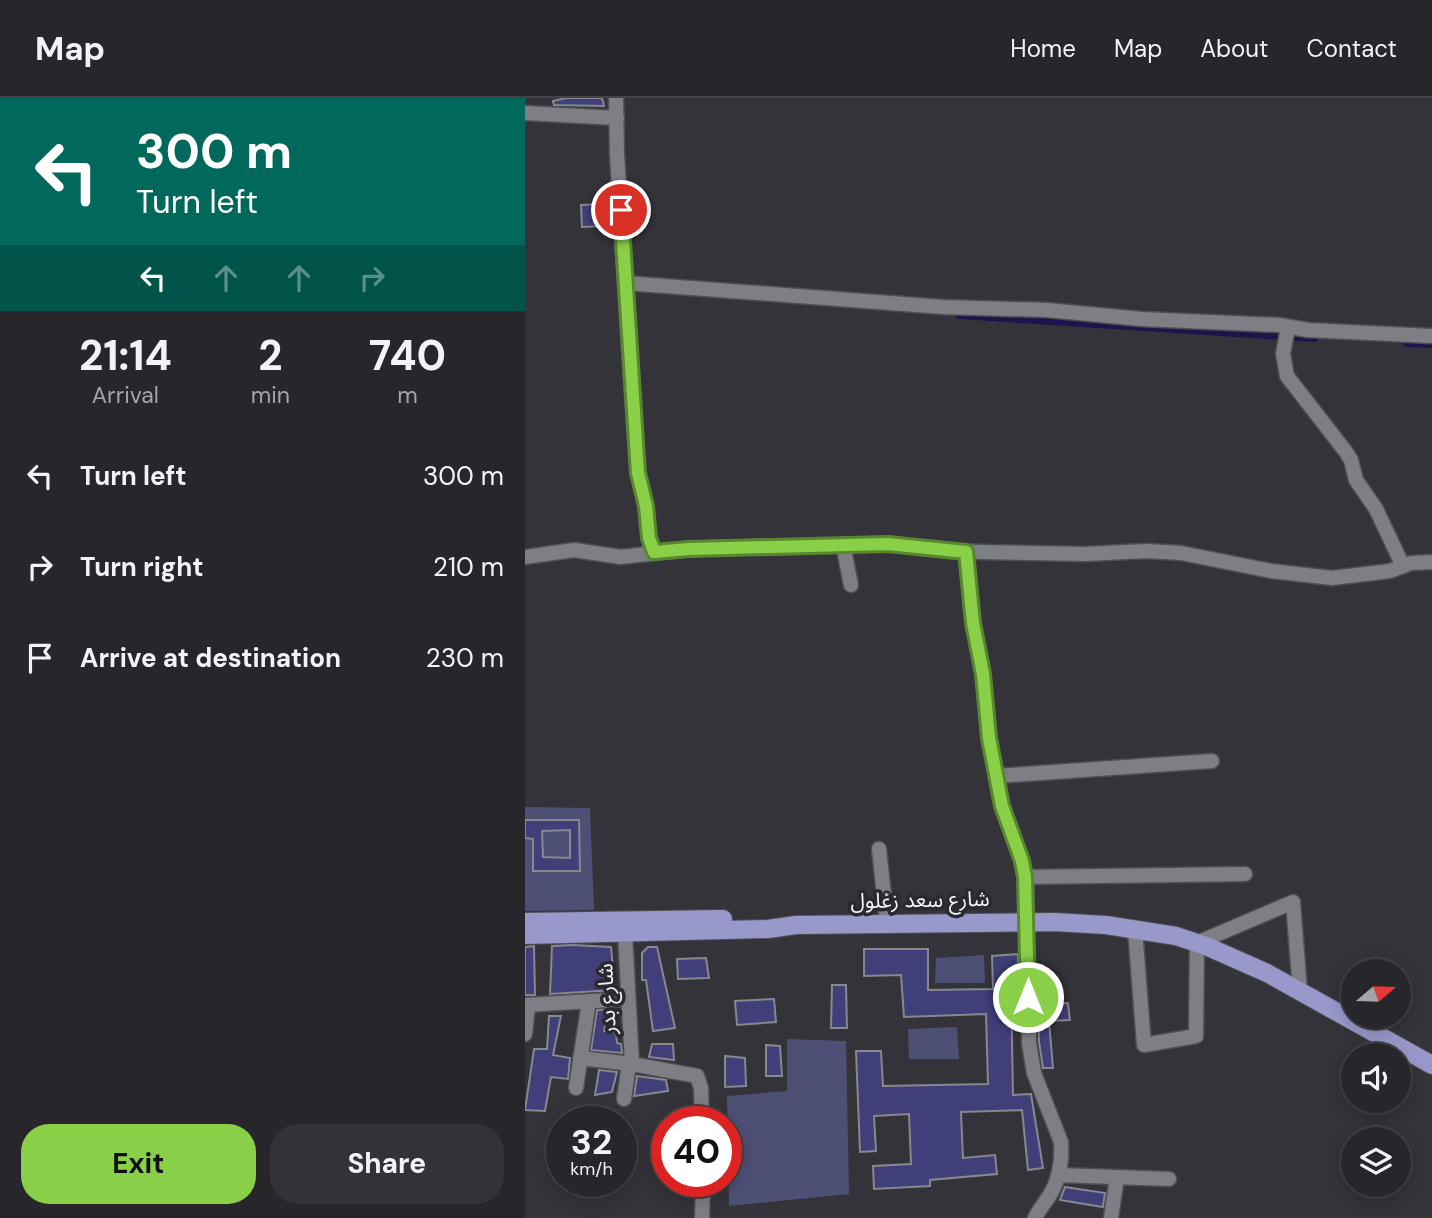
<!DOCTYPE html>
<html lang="en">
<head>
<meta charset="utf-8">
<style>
  :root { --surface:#26262b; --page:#323237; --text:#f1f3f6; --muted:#a4a5a9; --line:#424347; --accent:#89cf48 }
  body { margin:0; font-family:"DM Sans","Noto Sans Arabic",sans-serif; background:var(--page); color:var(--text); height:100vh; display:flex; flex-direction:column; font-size:26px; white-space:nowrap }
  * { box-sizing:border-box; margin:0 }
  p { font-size:23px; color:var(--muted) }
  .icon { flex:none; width:38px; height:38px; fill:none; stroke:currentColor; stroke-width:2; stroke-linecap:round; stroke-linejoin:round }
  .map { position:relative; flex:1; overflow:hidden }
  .drawer { display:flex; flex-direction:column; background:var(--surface); width:525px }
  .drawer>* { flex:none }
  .guide { background:#00695c; color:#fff; overflow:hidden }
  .needle { width:46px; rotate:71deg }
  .buttons { position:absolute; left:816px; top:861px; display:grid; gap:14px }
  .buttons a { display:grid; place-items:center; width:70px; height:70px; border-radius:50%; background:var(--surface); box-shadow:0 4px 18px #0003,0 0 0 2px var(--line); font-size:35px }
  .speed { position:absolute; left:21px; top:1008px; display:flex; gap:14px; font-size:35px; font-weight:700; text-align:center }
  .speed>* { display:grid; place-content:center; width:91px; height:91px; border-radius:50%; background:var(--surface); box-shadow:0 4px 18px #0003,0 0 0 2px var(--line); line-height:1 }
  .speed small { font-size:18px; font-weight:400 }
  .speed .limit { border:10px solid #d22; background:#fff; color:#111 }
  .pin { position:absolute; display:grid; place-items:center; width:60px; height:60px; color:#fff; margin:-30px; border:4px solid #fff; border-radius:50%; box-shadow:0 2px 7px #0007 }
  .me { position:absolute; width:77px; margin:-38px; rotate:0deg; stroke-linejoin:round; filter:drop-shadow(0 0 5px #0008) }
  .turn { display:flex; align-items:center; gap:24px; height:147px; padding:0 21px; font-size:32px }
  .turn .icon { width:91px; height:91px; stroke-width:2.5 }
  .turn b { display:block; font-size:49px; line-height:60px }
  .lanes { display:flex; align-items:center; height:66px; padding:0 21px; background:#0003; justify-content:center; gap:35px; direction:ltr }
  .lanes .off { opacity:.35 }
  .eta { display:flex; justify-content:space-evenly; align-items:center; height:119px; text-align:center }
  .eta b { font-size:42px; font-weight:700; line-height:49px }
  .action { display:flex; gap:14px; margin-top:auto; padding:14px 21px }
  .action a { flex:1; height:80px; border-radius:28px; background:var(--accent); color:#111; font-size:28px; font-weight:700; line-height:80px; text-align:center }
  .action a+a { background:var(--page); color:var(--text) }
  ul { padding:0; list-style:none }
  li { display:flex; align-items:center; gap:21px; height:91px; padding:0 21px }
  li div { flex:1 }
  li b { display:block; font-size:26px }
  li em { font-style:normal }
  header { display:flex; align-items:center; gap:42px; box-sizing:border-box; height:98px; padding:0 35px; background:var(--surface); border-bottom:2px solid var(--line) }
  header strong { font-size:33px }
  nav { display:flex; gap:38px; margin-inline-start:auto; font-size:24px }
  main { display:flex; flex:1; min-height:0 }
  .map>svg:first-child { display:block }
  .green { fill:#4e4f75 }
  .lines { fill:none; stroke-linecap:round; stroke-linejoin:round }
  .canal { stroke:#1c154b; stroke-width:10 }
  .building { fill:#413f79; stroke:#87888e; stroke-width:2; fill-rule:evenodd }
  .minor-casing { stroke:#4f4f53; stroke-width:17 }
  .major-casing { stroke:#4f4f53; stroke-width:20 }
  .minor { stroke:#7e7f85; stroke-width:14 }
  .major { stroke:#9899ca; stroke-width:18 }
  .route-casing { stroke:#59872f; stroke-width:18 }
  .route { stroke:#89cf48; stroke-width:12 }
  .labels { text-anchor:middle; stroke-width:7; stroke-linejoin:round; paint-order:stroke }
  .street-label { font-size:21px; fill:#f2f3f6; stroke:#29292e }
</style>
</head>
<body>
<header>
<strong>Map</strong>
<nav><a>Home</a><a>Map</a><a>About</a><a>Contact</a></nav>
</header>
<main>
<section class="drawer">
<div class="guide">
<div class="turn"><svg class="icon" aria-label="left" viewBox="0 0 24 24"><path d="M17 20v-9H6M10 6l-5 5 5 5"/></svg><div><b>300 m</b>Turn left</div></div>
<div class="lanes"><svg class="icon" aria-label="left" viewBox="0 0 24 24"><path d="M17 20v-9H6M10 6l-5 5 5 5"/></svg><svg class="icon off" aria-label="ahead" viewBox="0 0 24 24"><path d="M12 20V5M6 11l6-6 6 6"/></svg><svg class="icon off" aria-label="ahead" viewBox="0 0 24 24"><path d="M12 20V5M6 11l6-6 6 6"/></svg><svg class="icon off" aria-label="right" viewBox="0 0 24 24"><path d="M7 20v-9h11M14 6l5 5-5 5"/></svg></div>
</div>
<div class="eta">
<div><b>21:14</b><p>Arrival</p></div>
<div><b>2</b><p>min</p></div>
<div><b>740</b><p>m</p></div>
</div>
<ul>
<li><svg class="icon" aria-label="left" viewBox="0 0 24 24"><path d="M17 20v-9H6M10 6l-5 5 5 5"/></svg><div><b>Turn left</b></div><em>300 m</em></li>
<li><svg class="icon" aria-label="right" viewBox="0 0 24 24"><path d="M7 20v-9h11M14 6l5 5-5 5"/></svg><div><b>Turn right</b></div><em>210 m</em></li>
<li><svg class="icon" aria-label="arrive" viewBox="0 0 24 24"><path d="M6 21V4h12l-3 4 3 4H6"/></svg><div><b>Arrive at destination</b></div><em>230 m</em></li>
</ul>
<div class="action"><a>Exit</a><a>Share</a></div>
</section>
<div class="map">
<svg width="907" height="1120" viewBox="0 0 907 1120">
  <rect width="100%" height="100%" fill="#333339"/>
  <g class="green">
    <path d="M0 709 65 710 69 812 0 813Z"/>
    <path d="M459 857 460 885H410L411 860Z"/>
    <path d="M432 929 434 961H384L383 931Z"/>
    <path d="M262 941 321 943 324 1096 204 1108 202 998 262 993Z"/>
  </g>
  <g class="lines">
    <g class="canal">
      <path d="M435 216 789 239"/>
      <path d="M882 244 907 245"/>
    </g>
  </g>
  <g class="building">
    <path d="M41 0H77L79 8 29 7 28 3Z"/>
    <path d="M81 106 82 128 57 129 56 107Z"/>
    <path d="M0 722H54L55 773H8V741L0 740ZM45 732V760L18 759 17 733Z"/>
    <path d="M48 847 86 849 90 892 25 896 27 848Z"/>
    <path d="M9 848 10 897H0V849Z"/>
    <path d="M123 849H132L150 930 128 933 121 882H117V855Z"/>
    <path d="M339 851H403V892L468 891 467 858 493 856V890L486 891 488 997 506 996 518 1070 503 1072 497 1012 436 1014 438 1060 470 1057 472 1076 405 1082V1088L349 1091 348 1068 386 1066 384 1016 349 1018 351 1053 335 1054 331 953H356L358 988 463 986 461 916 379 919 376 877 339 878Z"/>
    <path d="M181 860 184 880 153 881 152 861Z"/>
    <path d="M307 887H321L322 930H306Z"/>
    <path d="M249 901 251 924 212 927 210 903Z"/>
    <path d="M543 905 545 922 524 923 528 970H518L514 944 513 906Z"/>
    <path d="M72 912H83L79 933 91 935 92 945 96 946 97 955 66 952Z"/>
    <path d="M24 918H36L28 957 45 960 43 981 26 979 20 1013 0 1012 9 951H22Z"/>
    <path d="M127 946H148L149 962 124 959Z"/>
    <path d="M241 947 255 948 257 978H241Z"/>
    <path d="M200 958 220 960 221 988 200 989Z"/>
    <path d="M74 972 92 974 87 994 70 997Z"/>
    <path d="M112 978 141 982 143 993 109 998Z"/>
    <path d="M540 1089 580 1095 578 1109 535 1102Z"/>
  </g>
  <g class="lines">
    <g class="minor-casing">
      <g id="minor">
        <path d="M91 0 92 56 109 327 113 375 121 408 124 440 129 455"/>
        <path d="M0 15 92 20"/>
        <path d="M100 185 418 209 522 212 617 221 754 227 783 232 907 238"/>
        <path d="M763 229 758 256 762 278 821 354 826 362 831 382 851 411 878 468"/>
        <path d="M318 447 326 487"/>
        <path d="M441 454 448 525 458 576 464 640 477 708 497 763 501 779 504 945 509 975 536 1044C537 1062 535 1080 526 1095 521 1104 514 1111 510 1120"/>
        <path d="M0 459 49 452 96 459 164 451 363 446 425 453 458 454 560 456 622 453 656 455 746 473 807 480 865 473 886 465 907 464"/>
        <path d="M471 678 687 663"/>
        <path d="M354 751 362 825"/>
        <path d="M501 779 720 776"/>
        <path d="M610 831 619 947 671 938 672 845 768 804 775 893"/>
        <path d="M100 835 107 966"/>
        <path d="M0 907 103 901"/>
        <path d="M0 936 3 907"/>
        <path d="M55 960 107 966 172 978 176 990 177 1024"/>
        <path d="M51 990 64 903"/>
        <path d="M99 1001 104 966"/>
        <path d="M533 1077 644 1081"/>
        <path d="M177 1120 178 1083"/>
        <path d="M586 1120 592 1079"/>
      </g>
    </g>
    <g class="major-casing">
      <g id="major">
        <path d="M0 824 198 821"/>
        <path d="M0 837 243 831 271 827 529 824 581 827 651 838 681 848 742 875 907 967"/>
      </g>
    </g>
    <use href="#minor" class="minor"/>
    <use href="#major" class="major"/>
  </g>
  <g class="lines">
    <g class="route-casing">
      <path id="route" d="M96 112 113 375 121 408 124 440 129 454 164 451 363 446 441 454 448 525 458 576 464 640 477 708 497 763 500 779 503 899"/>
    </g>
    <use href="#route" class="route"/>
  </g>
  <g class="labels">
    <g class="street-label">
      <text transform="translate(395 802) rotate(-1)" y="7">شارع سعد زغلول</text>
      <text transform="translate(82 901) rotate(-93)" y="7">شارع بدر</text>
    </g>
  </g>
</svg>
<div class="buttons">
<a><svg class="needle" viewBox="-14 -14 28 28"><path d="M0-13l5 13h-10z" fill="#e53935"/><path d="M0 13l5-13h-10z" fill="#a4a5a9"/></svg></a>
<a><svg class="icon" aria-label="sound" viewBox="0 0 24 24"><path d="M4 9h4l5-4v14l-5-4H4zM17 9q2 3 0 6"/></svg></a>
<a><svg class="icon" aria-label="layers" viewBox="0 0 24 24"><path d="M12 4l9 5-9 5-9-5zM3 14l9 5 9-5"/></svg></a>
</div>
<div class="speed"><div>32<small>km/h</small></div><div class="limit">40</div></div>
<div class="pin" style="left:96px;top:112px;background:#d93025"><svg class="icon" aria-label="arrive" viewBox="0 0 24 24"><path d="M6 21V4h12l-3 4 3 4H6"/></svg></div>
<svg class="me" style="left:503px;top:899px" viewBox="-20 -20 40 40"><circle r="17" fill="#89cf48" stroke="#fff" stroke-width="3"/><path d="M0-11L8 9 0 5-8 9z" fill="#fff"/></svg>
</div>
</main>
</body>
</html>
